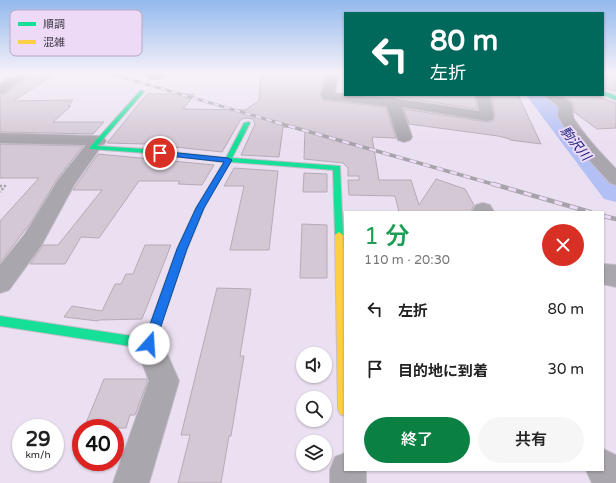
<!DOCTYPE html>
<html lang="ja">
<head>
<meta charset="utf-8">
<style>
  :root { --surface:#fff; --page:#f6f6f6; --text:#222; --muted:#767676; --accent:#0b8043 }
  body { margin:0; font-family:"Varela Round","Noto Sans JP",sans-serif; background:var(--page); color:var(--text); height:100vh; display:flex; flex-direction:column; font-size:15px; white-space:nowrap }
  * { box-sizing:border-box; margin:0 }
  p { font-size:13px; color:var(--muted) }
  .icon { flex:none; width:22px; height:22px; fill:none; stroke:currentColor; stroke-width:2; stroke-linecap:round; stroke-linejoin:round }
  .map { position:relative; flex:1; overflow:hidden }
  .panel { position:absolute; left:344px; top:211px; width:260px; height:260px; display:flex; flex-direction:column; background:var(--surface); border-radius:0px; box-shadow:0 1px 3px #0004 }
  .panel>* { flex:none }
  .hud { position:absolute; left:344px; top:12px; width:260px; height:84px; border-radius:0px; box-shadow:0 1px 3px #0004; background:#00695c; color:#fff; overflow:hidden }
  .buttons { position:absolute; left:296px; top:347px; display:grid; gap:8px }
  .buttons a { display:grid; place-items:center; width:36px; height:36px; border-radius:50%; background:var(--surface); box-shadow:0 1px 3px #0004; font-size:20px }
  .speed { position:absolute; left:12px; top:419px; display:flex; gap:8px; font-size:20px; font-weight:700; text-align:center }
  .speed>* { display:grid; place-content:center; width:52px; height:52px; border-radius:50%; background:var(--surface); box-shadow:0 1px 3px #0004; line-height:1 }
  .speed small { font-size:10px; font-weight:400 }
  .speed .limit { border:6px solid #d22; background:#fff; color:#111 }
  .pin { position:absolute; display:grid; place-items:center; width:34px; height:34px; color:#fff; margin:-17px; border:2px solid #fff; border-radius:50%; box-shadow:0 1px 4px #0007 }
  .me { position:absolute; width:44px; margin:-22px; rotate:19deg; stroke-linejoin:round; filter:drop-shadow(0 0 3px #0008) }
  .turn { display:flex; align-items:center; gap:14px; height:84px; padding:0 20px; font-size:18px }
  .turn .icon { width:52px; height:52px; stroke-width:2.5 }
  .turn b { display:block; font-size:28px; line-height:34px }
  .round { display:grid; place-items:center; flex:none; width:42px; height:42px; border-radius:21px; background:var(--page) }
  .summary { display:flex; align-items:center; justify-content:space-between; height:68px; padding:0 20px }
  h1 { font-size:24px; font-weight:600; line-height:30px; color:#1e9e55 }
  .button { display:flex; gap:8px; margin-top:auto; padding:8px 20px }
  .button a { flex:1; height:46px; border-radius:24px; background:var(--accent); color:#fff; font-size:16px; font-weight:600; line-height:46px; text-align:center }
  .button a+a { background:var(--page); color:var(--text) }
  ul { padding:0; list-style:none }
  li { display:flex; align-items:center; gap:12px; height:60px; padding:0 20px }
  li div { flex:1 }
  li b { display:block; font-size:15px }
  li em { font-style:normal }
  .map>svg:first-child { display:block }
  .lines { fill:none; stroke-linecap:round; stroke-linejoin:round }
  .river { fill:#b3c0f5; fill-rule:evenodd }
  .building { fill:#d3c8d4; stroke:#b5abb6 }
  .street-casing { stroke:#c5bdca; stroke-width:2 }
  .fast-casing { stroke:#c5bdca; stroke-width:2 }
  .slow-casing { stroke:#c5bdca; stroke-width:2 }
  .path { stroke:#a4a1a8; stroke-width:2.5; stroke-dasharray:2 2; stroke-linecap:butt }
  .street { fill:#aaa6ae; fill-rule:evenodd }
  .fast { fill:#16e098; fill-rule:evenodd }
  .slow { fill:#ffcf43; fill-rule:evenodd }
  .rail-far2-casing { stroke:#a7a3ab; stroke-width:3 }
  .rail-far1-casing { stroke:#a7a3ab; stroke-width:3.5 }
  .rail-casing { stroke:#a7a3ab; stroke-width:4.5 }
  .rail-far2 { stroke:#ecdaf7; stroke-width:2; stroke-dasharray:5.5; stroke-linecap:butt }
  .rail-far1 { stroke:#ecdaf7; stroke-width:2.5; stroke-dasharray:7; stroke-linecap:butt }
  .rail { stroke:#ecdaf7; stroke-width:3; stroke-dasharray:8; stroke-linecap:butt }
  .route { fill:#1a73e8; stroke:#114b97 }
  .labels { text-anchor:middle; stroke-width:4; stroke-linejoin:round; paint-order:stroke }
  .far-water-label { font-size:13px; font-style:italic; fill:#101877; stroke:#ecdaf7 }
  .key { fill:#ecdaf7; stroke:#b8aac2; stroke-width:1 }
  .key-label { font-size:11px; fill:#403945 }
</style>
</head>
<body>
<div class="map">
<svg width="616" height="483" viewBox="0 0 616 483">
  <rect width="100%" height="100%" fill="#ebe0f1"/>
  <g class="lines">
    <path class="river" d="M526 95H549L616 171V202L604 199Z"/>
  </g>
  <g class="building">
    <path d="M261 73H325L320 96 323 100 386 107 396 138 372 137 379 180H411L419 205 436 179 465 189 474 205 472 209V212H399L395 196 349 195 348 180H359V176H348V168L343 163 304 159 305 129 283 127 279 157 241 155 255 124 253 119 247 118 241 119 222 152 146 144 107 143 147 94H195L183 109 245 110 259 101Z"/>
    <path d="M612 73H616V91L603 88V79Z"/>
    <path d="M52 76 13 101 73 100 68 106H71L53 122H104L93 134 0 132V95L6 94 27 77Z"/>
    <path d="M369 95H475L477 109 393 96Z"/>
    <path d="M492 95H518L541 144 510 140V139L498 136 409 124 404 109 487 122 493 121 495 117Z"/>
    <path d="M561 95H597L598 97 616 103V128L597 129 574 112V106L571 101Z"/>
    <path d="M0 144 83 146 57 179 31 222 0 263V221L39 178H0Z"/>
    <path d="M98 154 214 165 202 185 178 184 180 181H139L99 238 81 237 65 264H30L43 245H58L102 190H73Z"/>
    <path d="M234 168 278 171 269 250H230L244 186H224Z"/>
    <path d="M304 173 327 174V192H303Z"/>
    <path d="M302 224 327 225V278H300Z"/>
    <path d="M145 245H171L142 319 99 320 98 321 64 317 72 306 102 311 115 284H121L126 274H133Z"/>
    <path d="M217 288 251 289 240 356H244L231 436H229L221 483H178L190 435H181Z"/>
    <path d="M104 379H147V383L135 415H130L126 428H84Z"/>
  </g>
  <g class="lines">
    <g class="street-casing">
      <g id="street">
        <path d="M15 73H29L5 93 0 94V84Z"/>
        <path d="M141 73H168C160 81 149 81 141 73Z"/>
        <path d="M327 73H339L335 93 345 94V95L393 98 479 111 476 95H490L494 117 492 120 487 121 402 107 412 137 410 140 404 142 398 140 387 106 323 99 321 96Z"/>
        <path d="M544 95C555 95 562 95 570 102 575 107 571 114 574 119 587 139 600 152 616 169V185L610 183 573 142 558 116 559 107Z"/>
        <path d="M0 133 98 136 104 138 106 141 104 144 99 146 100 148 74 185 41 246 9 290 0 293V265L25 234 58 180 86 145 0 143Z"/>
        <path d="M483 203 490 205 494 212H474L473 210 476 205Z"/>
        <path d="M603 264 616 265V287L603 284Z"/>
        <path d="M149 331 159 335 179 381 149 483H113L149 381 135 344 139 335Z"/>
        <path d="M603 449 616 455V483H592L586 470H603Z"/>
        <path d="M345 453V470H366V483H330V470L335 457Z"/>
      </g>
    </g>
    <g class="fast-casing">
      <g id="fast">
        <path d="M141 90 144 92 143 93 97 146 146 149 226 158 244 123 249 122 250 123 232 158 340 166 343 235 342 237 339 238 335 235 333 170 230 162 204 208 187 249 153 348 149 349 0 326V316L145 338 177 249 196 208 224 162 146 153 90 149V147Z"/>
        <path d="M603 91 616 96V100L603 95Z"/>
      </g>
    </g>
    <g class="slow-casing">
      <path id="slow" d="M339 232 343 235 345 269V416L340 414 338 409 335 235Z"/>
    </g>
    <path class="path" d="M0 186H5L0 192"/>
    <use href="#street" class="street"/>
    <use href="#fast" class="fast"/>
    <use href="#slow" class="slow"/>
    <g class="rail-far2-casing">
      <path id="rail-far2" d="M108 73 279 123"/>
    </g>
    <g class="rail-far1-casing">
      <path id="rail-far1" d="M275 122 496 185"/>
    </g>
    <g class="rail-casing">
      <g id="rail">
        <path d="M493 184 590 212"/>
        <path d="M603 216 616 219"/>
      </g>
    </g>
    <use href="#rail-far2" class="rail-far2"/>
    <use href="#rail-far1" class="rail-far1"/>
    <use href="#rail" class="rail"/>
  </g>
  <linearGradient id="sky" x2="0" y2="1"><stop stop-color="#93b9ed"/><stop offset="0.52" stop-color="#f6f1f9"/><stop offset="1" stop-color="#f6f1f9" stop-opacity="0"/></linearGradient>
  <rect width="616" height="141" fill="url(#sky)"/>
  <path class="route" d="M158 151 228 158 232 160 204 208 187 249 155 344 153 348 149 350 145 348 143 344 177 249 196 208 224 162 160 155 158 154Z"/>
  <g class="labels">
    <g class="far-water-label">
      <text transform="translate(576 143) rotate(51)" y="5">駒沢川</text>
    </g>
  </g>
  <rect x="10" y="10" width="132" height="46" rx="6" class="key"/>
  <rect x="18" y="22" width="18" height="4" fill="#16e098"/>
  <rect x="18" y="40" width="18" height="4" fill="#ffcf43"/>
  <g class="key-label">
    <text x="43" y="28">順調</text>
    <text x="43" y="46">混雑</text>
  </g>
</svg>
<div class="buttons">
<a><svg class="icon" aria-label="sound" viewBox="0 0 24 24"><path d="M4 9h4l5-4v14l-5-4H4zM17 9q2 3 0 6"/></svg></a>
<a><svg class="icon" aria-label="search" viewBox="0 0 24 24"><circle cx="10" cy="10" r="6"/><path d="M15 15l6 6"/></svg></a>
<a><svg class="icon" aria-label="layers" viewBox="0 0 24 24"><path d="M12 4l9 5-9 5-9-5zM3 14l9 5 9-5"/></svg></a>
</div>
<div class="speed"><div>29<small>km/h</small></div><div class="limit">40</div></div>
<div class="pin" style="left:160px;top:153px;background:#d93025"><svg class="icon" aria-label="arrive" viewBox="0 0 24 24"><path d="M6 21V4h12l-3 4 3 4H6"/></svg></div>
<svg class="me" style="left:149px;top:344px" viewBox="-20 -20 40 40"><circle r="19" fill="#fff"/><path d="M0-13L10 11 0 6-10 11z" fill="#1a73e8"/></svg>
<div class="hud">
<div class="turn"><svg class="icon" aria-label="left" viewBox="0 0 24 24"><path d="M17 20v-9H6M10 6l-5 5 5 5"/></svg><div><b>80 m</b>左折</div></div>
</div>
<section class="panel">
<div class="summary"><div><h1>1 分</h1><p>110 m · 20:30</p></div><a class="round" style="background:#d93025;color:#fff"><svg class="icon" aria-label="close" viewBox="0 0 24 24"><path d="M6 6l12 12M18 6L6 18"/></svg></a></div>
<ul>
<li><svg class="icon" aria-label="left" viewBox="0 0 24 24"><path d="M17 20v-9H6M10 6l-5 5 5 5"/></svg><div><b>左折</b></div><em>80 m</em></li>
<li><svg class="icon" aria-label="arrive" viewBox="0 0 24 24"><path d="M6 21V4h12l-3 4 3 4H6"/></svg><div><b>目的地に到着</b></div><em>30 m</em></li>
</ul>
<div class="button"><a>終了</a><a>共有</a></div>
</section>
</div>
</body>
</html>
